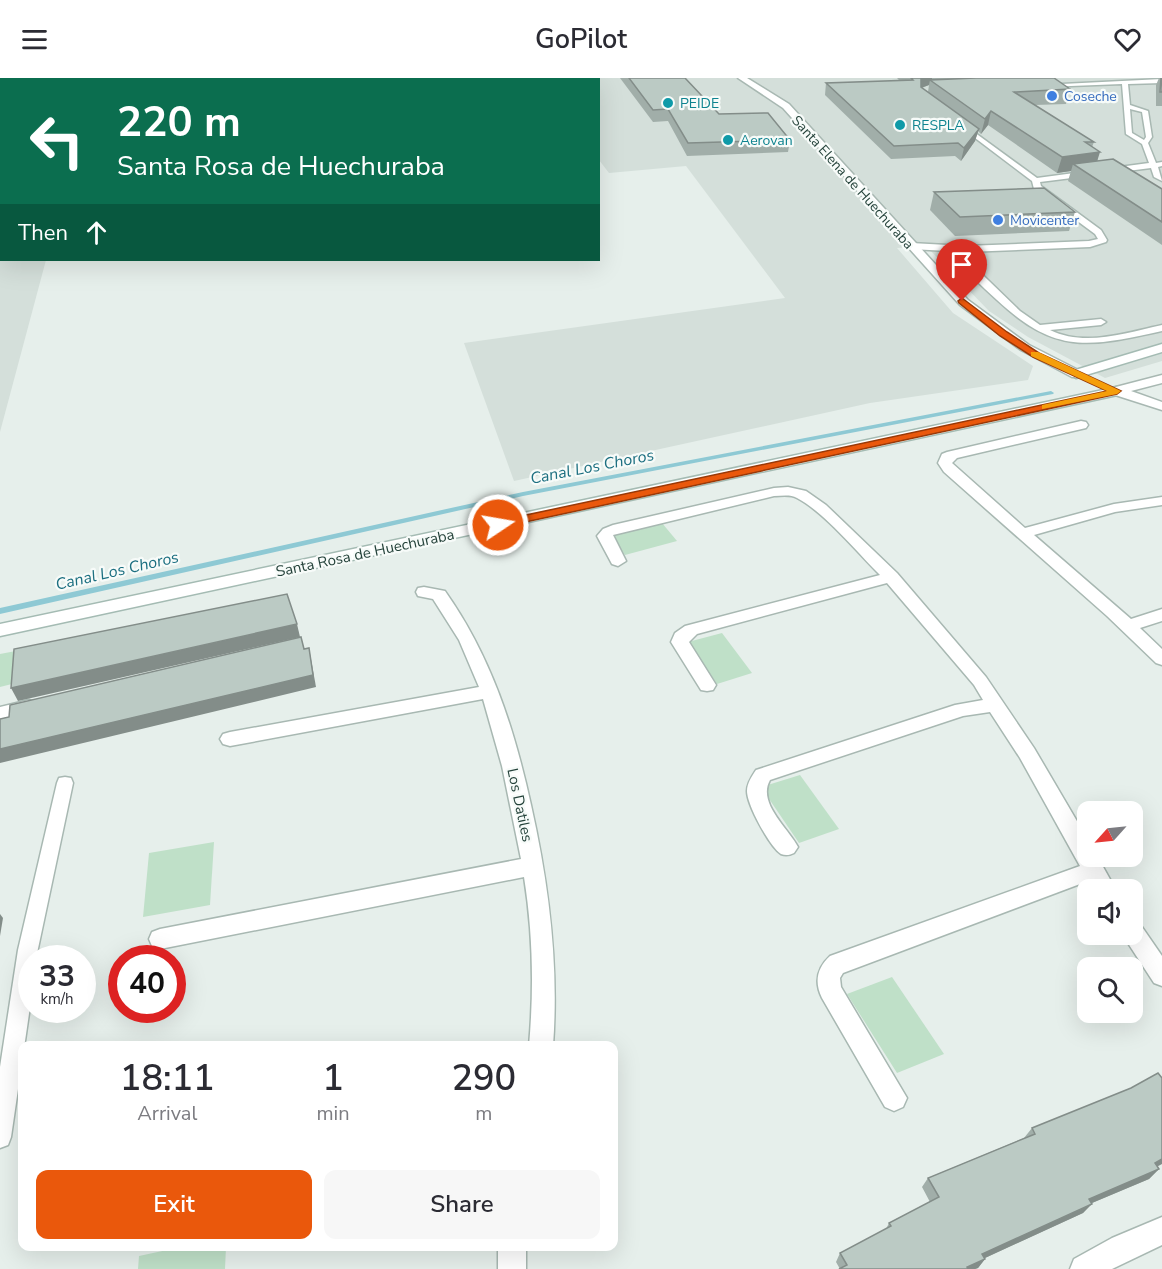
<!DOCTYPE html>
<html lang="en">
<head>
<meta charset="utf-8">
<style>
  :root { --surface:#fff; --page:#f7f7f7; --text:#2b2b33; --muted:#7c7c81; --accent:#ea580c }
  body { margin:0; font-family:"Nunito Sans",sans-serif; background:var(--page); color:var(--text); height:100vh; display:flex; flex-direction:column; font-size:22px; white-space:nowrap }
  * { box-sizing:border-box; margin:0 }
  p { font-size:20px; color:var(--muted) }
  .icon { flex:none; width:33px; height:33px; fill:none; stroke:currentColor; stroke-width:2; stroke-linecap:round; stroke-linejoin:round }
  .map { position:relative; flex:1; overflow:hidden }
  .details { position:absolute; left:18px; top:963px; width:600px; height:210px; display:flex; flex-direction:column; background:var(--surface); border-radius:12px; box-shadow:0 6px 24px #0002 }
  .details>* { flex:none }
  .guide { position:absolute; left:0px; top:0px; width:600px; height:183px; box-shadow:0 6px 24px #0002; background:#0b6e4f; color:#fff; overflow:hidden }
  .needle { width:39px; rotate:243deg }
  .tools { position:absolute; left:1077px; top:723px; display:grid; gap:12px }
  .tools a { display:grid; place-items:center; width:66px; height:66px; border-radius:12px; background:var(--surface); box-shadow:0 6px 24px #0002; font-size:30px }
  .speed { position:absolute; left:18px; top:867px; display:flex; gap:12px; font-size:30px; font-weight:700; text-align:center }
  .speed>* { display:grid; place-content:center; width:78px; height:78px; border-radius:50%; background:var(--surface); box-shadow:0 6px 24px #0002; line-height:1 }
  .speed small { font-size:15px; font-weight:400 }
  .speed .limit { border:9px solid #d22; background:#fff; color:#111 }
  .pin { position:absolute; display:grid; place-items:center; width:51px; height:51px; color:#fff; margin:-62px -26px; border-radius:50% 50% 50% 0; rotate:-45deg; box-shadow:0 0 6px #0007 }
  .pin .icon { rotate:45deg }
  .me { position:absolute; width:66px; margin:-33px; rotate:78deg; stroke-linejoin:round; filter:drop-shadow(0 0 4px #0008) }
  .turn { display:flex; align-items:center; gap:21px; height:126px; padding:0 18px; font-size:27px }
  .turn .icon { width:78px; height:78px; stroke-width:2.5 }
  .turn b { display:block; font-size:42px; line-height:51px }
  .then { display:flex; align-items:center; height:57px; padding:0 18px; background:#0003; gap:12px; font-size:22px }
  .eta { display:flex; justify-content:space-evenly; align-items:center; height:102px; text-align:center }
  .eta b { font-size:36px; font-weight:600; line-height:42px }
  .primary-button { display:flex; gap:12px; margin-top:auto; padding:12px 18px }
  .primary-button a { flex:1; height:69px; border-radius:12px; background:var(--accent); color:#fff; font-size:24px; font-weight:600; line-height:69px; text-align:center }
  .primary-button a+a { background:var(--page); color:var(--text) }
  header { display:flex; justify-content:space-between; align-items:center; height:78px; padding:0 18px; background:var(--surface); font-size:27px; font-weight:600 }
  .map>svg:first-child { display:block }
  .built { fill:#d4dfda }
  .green { fill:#bfe0c8 }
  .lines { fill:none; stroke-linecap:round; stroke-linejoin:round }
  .stream { fill:#8ec9d4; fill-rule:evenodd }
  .lane-casing { stroke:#a8b8b2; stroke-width:3 }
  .street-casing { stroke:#a8b8b2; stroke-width:3 }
  .secondary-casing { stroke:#a4bbb3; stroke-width:3 }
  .lane { fill:#fff; fill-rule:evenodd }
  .street { fill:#fff; fill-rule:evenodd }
  .secondary { fill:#fff; fill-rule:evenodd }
  .wall { fill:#a1aea9; fill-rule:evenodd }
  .shaded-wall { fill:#838d89 }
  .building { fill:#bbcac4; stroke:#838d89; stroke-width:1.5 }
  .route { fill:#ea580c; stroke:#983908; stroke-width:1.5 }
  .slow { fill:#f59e0b }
  .shop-dot { fill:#3f7fe0; stroke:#f7fbf9; stroke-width:2 }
  .culture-dot { fill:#0f9aa8; stroke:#f7fbf9; stroke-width:2 }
  .labels { text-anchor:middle; stroke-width:4.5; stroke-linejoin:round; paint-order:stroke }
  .far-shop-label { font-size:14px; fill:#366cbe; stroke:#f7fbf9; text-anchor:start }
  .far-culture-label { font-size:14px; fill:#0d838f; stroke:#f7fbf9; text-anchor:start }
  .far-street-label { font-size:14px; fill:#24423a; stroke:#f7fbf9 }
  .street-label { font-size:15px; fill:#24423a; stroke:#f7fbf9 }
  .water-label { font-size:16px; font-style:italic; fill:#1c6f80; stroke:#f7fbf9 }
</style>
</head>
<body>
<header><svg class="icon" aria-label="menu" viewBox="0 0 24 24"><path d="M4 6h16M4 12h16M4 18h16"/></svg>GoPilot<svg class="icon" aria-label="heart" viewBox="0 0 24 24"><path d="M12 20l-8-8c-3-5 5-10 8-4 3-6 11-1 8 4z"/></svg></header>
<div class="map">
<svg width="1162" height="1191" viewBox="0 0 1162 1191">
  <rect width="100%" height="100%" fill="#e6efeb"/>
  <g class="built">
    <path d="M531 0H1162V283L1105 300 1028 259 989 233 926 168 897 170 953 235 1033 288 1028 302 870 325 514 403 464 265 785 220 686 88 609 95 599 82 598 2Z"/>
    <path d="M0 19 2 182H46L0 354Z"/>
  </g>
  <g class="green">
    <path d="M662 445 677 463 625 477 611 457Z"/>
    <path d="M722 555 752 595 717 606 688 564Z"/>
    <path d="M21 572 20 604 0 609V576Z"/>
    <path d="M800 697 839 751 799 765 761 709Z"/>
    <path d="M214 764 210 827 143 839 149 775Z"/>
    <path d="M892 899 944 976 897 995 847 916Z"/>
    <path d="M181 1169H226L225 1191H138L139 1178Z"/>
  </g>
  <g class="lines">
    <path class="stream" d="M1051 313 1054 315 1053 316 523 418 0 536V530L523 414Z"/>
    <g class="lane-casing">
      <g id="lane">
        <path d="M1162 1V5L1128 6 1130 27 1148 33 1152 59 1148 65 1156 85 1162 84V88L1158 89 1162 103 1154 99 1151 90 1040 104 1041 108 1101 152 1107 162 1106 164 1090 169 966 174 911 171 907 168 911 165 966 168 1089 163 1098 161 1095 156 1034 111 1032 103 958 47 963 46 1037 100 1149 85 1142 66 1126 56 1122 6 1045 9 1042 7ZM1130 31 1142 34 1146 59 1144 62 1132 55Z"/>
        <path d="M953 174H959L1020 233 1040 247 1101 241 1106 244 1101 247 1050 252C1084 269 1126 255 1162 247V253C1088 269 1056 277 997 222 981 207 965 193 952 176Z"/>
        <path d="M29 622 34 624 37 628 34 632 0 641V629Z"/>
        <path d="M65 699 71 700 73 705 36 880H32V915L11 1059 8 1067 0 1070V989L18 872 57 705 59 700Z"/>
      </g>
    </g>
    <g class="street-casing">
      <g id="street">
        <path d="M113 0H135L111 2Z"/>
        <path d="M738 0H747L789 26 968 222 1029 267 1080 293 1082 296 1080 299H1072L1021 272 960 227 783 30Z"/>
        <rect x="0" y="10" width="2" height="4"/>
        <path d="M1162 297V305L1131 313 1162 324V332L1112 316 1111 313 1112 310Z"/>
        <path d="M1081 343 1086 344 1088 347 1086 350 957 380 952 385 1025 450 1114 426 1162 419V427L1115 434 1034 457 1131 541 1162 531V543L1140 550 1162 571V587L1156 585 1107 538 944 394 938 385 942 376 947 374Z"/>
        <path d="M788 409 806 413 826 427 897 495 986 599 1034 670 1088 762V778H1097L1116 812H1093L1088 803 843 895 840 900 841 909 907 1020 903 1029 894 1033 885 1029 822 920C814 904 817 890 830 878L1080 788 1020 680 990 634 963 638 770 702C757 725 788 750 798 769L794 775C790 777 786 778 781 776 770 769 747 727 747 713 747 705 752 698 756 692L955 627 983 622 974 607 887 505 697 556 689 564 716 607 713 612 707 613 701 612 671 564 675 555 685 548 880 497C857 474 824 434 797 420 790 416 782 418 774 418L613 457 626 483 618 488 612 486 597 458 603 451 613 447 774 410Z"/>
        <path d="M424 509 445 513C491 578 514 650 531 727 549 807 559 886 553 968H529C534 911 533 855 524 799L160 871 152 868 149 861 152 854 160 851 521 781 502 688 483 621 230 668 223 666 220 661 223 656 230 654 479 609 459 562 433 521 418 518 416 514 418 510Z"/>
        <path d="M1132 843 1140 846 1162 878V908L1154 905 1122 856H1132Z"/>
        <path d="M1162 1139V1167L1112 1191H1070L1074 1181 1112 1160Z"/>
        <rect x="498" y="1168" width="28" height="23"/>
      </g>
    </g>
    <g class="secondary-casing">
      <g id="secondary">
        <path d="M1162 266V274L1076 300 1070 296 1072 293Z"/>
        <path d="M1117 309 1123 313 1122 316 0 558V546Z"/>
      </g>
    </g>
    <use href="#lane" class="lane"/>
    <use href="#street" class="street"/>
    <use href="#secondary" class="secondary"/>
  </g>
  <g class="wall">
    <path d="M620 0H685L719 36 790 62 788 74 687 78 668 43 653 44Z"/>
    <path d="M897 0H1054L1070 11 1066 26 1035 27 1094 64 1092 69 1098 83 1162 111V167L1068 103 1071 93 1057 95 988 47 981 56 978 53 975 63 961 83 955 78 891 81 825 17 826 5 900 3ZM929 7 928 14 922 10 924 9Z"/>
    <path d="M1159 0H1162V28H1156V7Z"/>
    <path d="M934 114 1075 134 1069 153 955 158 930 132Z"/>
    <path d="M1032 1050 1157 1088 1159 1091 1149 1101 1092 1125 1083 1135 985 1180V1181L978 1190 975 1191H840L836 1184 840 1175 886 1151 889 1145 930 1124 922 1109 928 1100 1024 1060Z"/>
  </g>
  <g class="shaded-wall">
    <path d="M920 0H932V3L930 2 929 7 918 11Z"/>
    <path d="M991 33 988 47 981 56 985 41Z"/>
    <path d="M979 51 975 63 961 83 964 70Z"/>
    <path d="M1100 74 1095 90 1073 86 1071 93 1057 95 1062 79Z"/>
    <path d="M297 546 300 559 18 623 11 610Z"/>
    <path d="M309 570 316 609 0 685V671Z"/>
    <path d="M0 836 3 840 0 858Z"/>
    <path d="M1162 1081V1086L1145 1095 1155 1085Z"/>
    <path d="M1159 1091 1149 1101 1080 1130 1089 1121Z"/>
    <path d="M1092 1126 1083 1135 974 1185 982 1176Z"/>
    <path d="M985 1181 978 1190 975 1191H965L967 1189Z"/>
  </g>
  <g class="building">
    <path d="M629 0H685L719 36 768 35 790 62 688 65 668 31 653 32Z"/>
    <path d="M911 0H921V9L979 51 964 70 958 65 894 68 826 5 913 2Z"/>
    <path d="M976 0H1054L1070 11 1014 14 1094 64H1085L1100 74 1062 79 991 33 985 41 930 2Z"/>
    <path d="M1161 0H1162V14H1160Z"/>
    <path d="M1113 81 1162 111V144L1073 86Z"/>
    <path d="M1044 110 1075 134 960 139 934 114Z"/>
    <path d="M287 516 297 546 11 610 14 571Z"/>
    <path d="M301 559 304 571 309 570 313 597 0 671V641L9 639 10 627Z"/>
    <path d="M1158 995 1162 1000V1081L1155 1085 1159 1091 1089 1121 1092 1126 982 1176 985 1181 967 1189 968 1191H839L847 1187 840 1175 891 1148 889 1145 939 1119 928 1100 1035 1056 1032 1050 1131 1010Z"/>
  </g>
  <path class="route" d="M962 220 1007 254 1039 275 1121 313 1117 316 498 450 492 447 498 443 1107 313 1033 279 1000 258 959 225 958 223Z"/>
  <path class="slow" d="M1031 274H1038L1121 313 1117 316 1042 331V327L1107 313 1031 278Z"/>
  <g class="shop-dot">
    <circle cx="1052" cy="18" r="6"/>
    <circle cx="998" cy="142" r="6"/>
  </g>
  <g class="culture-dot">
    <circle cx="668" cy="25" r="6"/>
    <circle cx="900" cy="47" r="6"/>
    <circle cx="728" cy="62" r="6"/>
  </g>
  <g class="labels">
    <g class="far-shop-label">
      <text x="1064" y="23">Coseche</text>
      <text x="1010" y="147">Movicenter</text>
    </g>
    <g class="far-culture-label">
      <text x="680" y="30">PEIDE</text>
      <text x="912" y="52">RESPLA</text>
      <text x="740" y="67">Aerovan</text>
    </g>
    <g class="far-street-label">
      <text transform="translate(853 104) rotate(48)" y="5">Santa Elena de Huechuraba</text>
    </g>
    <g class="street-label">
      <text transform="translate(365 475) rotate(-12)" y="5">Santa Rosa de Huechuraba</text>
      <text transform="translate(520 727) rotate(78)" y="5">Los Datiles</text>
    </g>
    <g class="water-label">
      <text transform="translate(592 388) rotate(-11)" y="6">Canal Los Choros</text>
      <text transform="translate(117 492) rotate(-13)" y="6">Canal Los Choros</text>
    </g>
  </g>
</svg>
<div class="tools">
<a><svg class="needle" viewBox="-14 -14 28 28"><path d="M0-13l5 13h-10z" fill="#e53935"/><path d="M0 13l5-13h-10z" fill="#7c7c81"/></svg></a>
<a><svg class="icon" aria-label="sound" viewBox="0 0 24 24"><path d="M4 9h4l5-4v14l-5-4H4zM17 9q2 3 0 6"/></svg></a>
<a><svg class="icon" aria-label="search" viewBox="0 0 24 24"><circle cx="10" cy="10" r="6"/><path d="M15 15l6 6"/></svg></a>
</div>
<div class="speed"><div>33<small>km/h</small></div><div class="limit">40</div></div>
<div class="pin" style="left:962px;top:223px;background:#d93025"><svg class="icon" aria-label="arrive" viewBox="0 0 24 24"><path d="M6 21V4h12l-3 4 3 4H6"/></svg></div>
<svg class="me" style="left:498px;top:447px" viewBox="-20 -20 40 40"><circle r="17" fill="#ea580c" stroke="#fff" stroke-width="3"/><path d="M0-11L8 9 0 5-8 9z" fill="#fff"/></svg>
<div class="guide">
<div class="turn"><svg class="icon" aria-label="left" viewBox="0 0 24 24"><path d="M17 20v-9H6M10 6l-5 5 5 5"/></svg><div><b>220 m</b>Santa Rosa de Huechuraba</div></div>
<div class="then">Then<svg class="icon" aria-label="ahead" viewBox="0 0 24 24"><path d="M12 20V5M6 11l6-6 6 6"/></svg></div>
</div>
<section class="details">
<div class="eta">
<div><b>18:11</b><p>Arrival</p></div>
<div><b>1</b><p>min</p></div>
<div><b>290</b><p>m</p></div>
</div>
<div class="primary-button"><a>Exit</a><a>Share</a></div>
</section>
</div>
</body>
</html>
